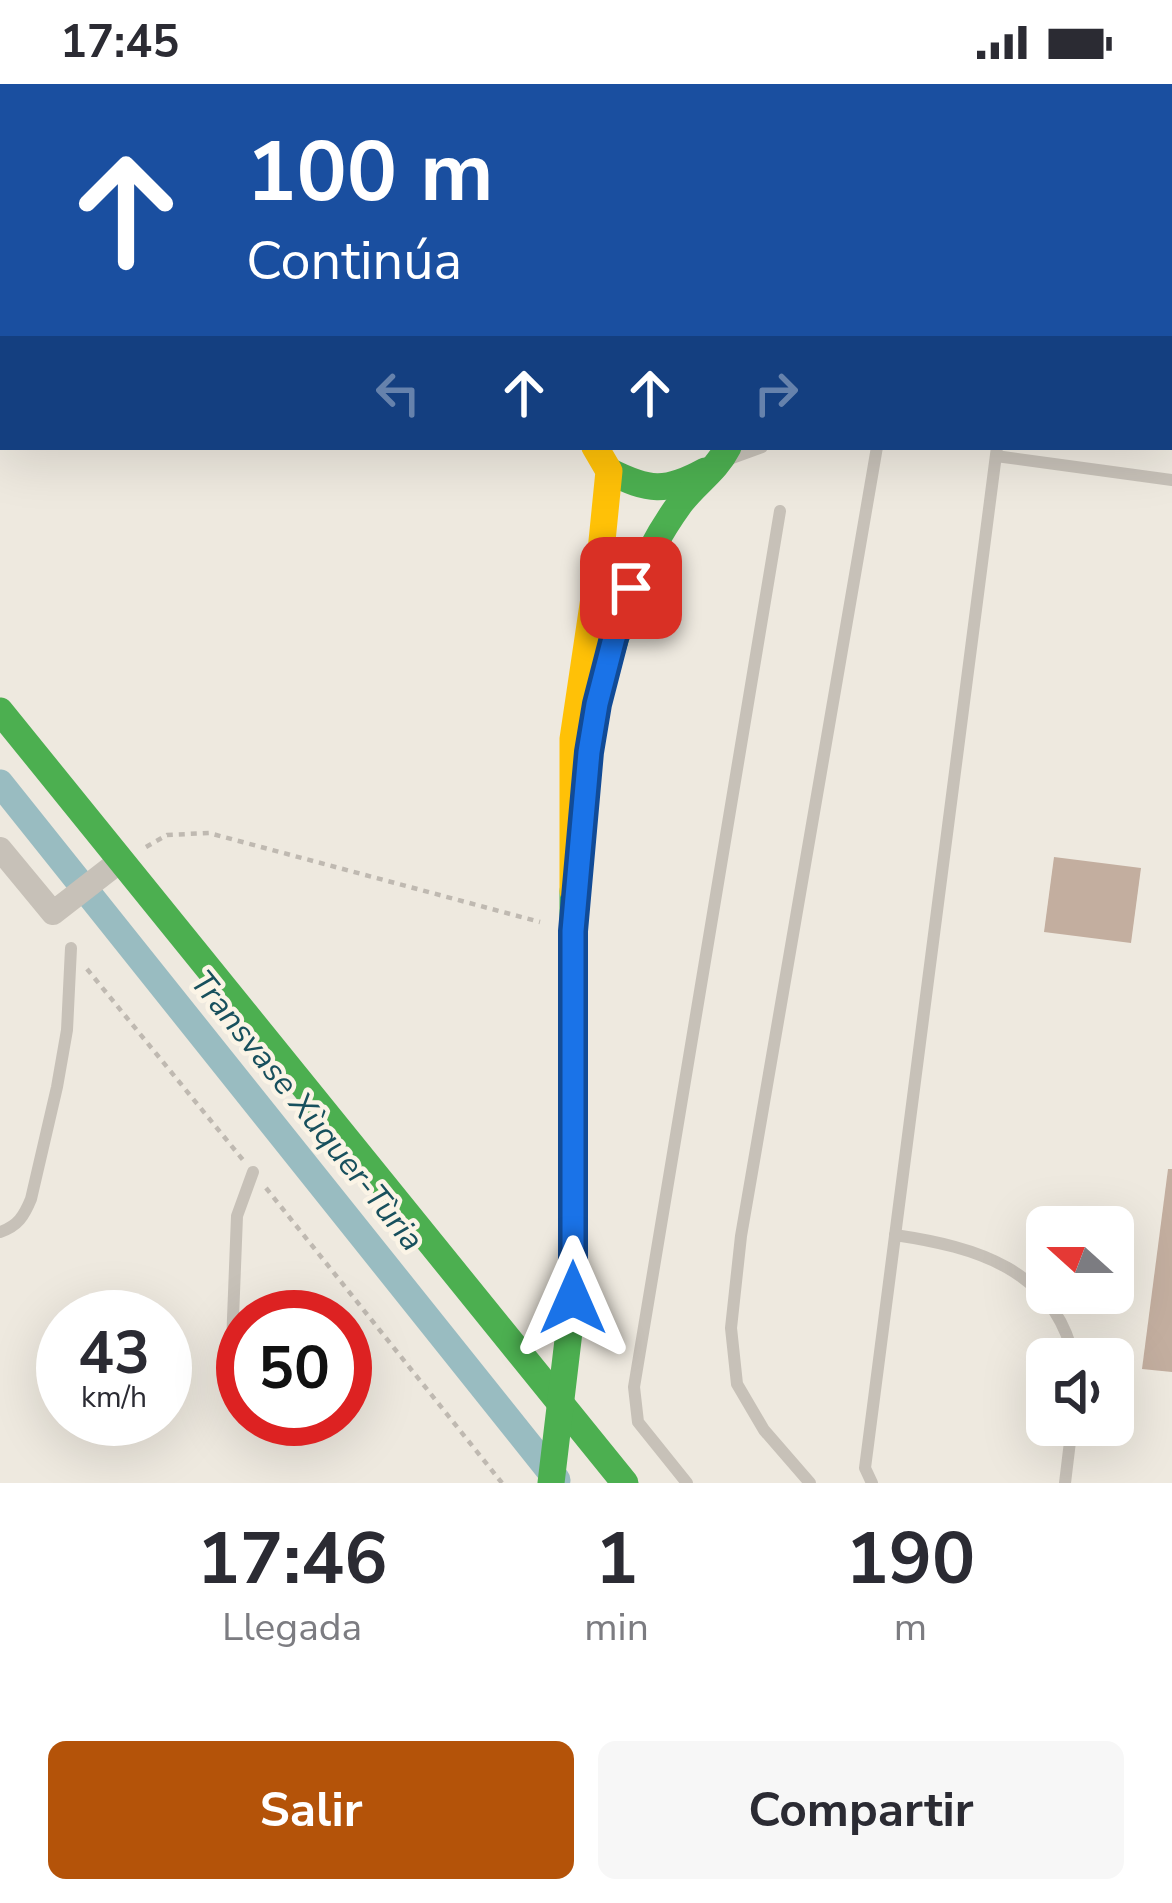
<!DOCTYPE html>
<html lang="es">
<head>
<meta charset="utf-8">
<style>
  :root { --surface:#fff; --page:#f7f7f7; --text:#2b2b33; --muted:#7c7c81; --accent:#b45309 }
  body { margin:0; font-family:"Nunito Sans",sans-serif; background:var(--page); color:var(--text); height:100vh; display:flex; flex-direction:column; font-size:45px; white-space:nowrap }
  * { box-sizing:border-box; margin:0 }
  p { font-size:39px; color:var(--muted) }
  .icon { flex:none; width:66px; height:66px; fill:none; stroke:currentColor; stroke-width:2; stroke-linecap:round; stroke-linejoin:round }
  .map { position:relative; height:1399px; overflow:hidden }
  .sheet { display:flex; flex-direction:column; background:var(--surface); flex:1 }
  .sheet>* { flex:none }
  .banner { position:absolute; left:0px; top:0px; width:1173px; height:366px; box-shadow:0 12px 48px #0002; background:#1a4fa0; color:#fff; overflow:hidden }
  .needle { width:78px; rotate:291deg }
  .buttons { position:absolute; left:1026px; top:1122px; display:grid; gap:24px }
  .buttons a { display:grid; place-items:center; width:108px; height:108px; border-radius:18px; background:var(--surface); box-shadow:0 12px 48px #0002; font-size:60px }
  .speed { position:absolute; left:36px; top:1206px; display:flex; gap:24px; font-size:60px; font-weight:700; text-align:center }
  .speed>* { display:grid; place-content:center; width:156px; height:156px; border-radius:50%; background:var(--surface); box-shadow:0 12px 48px #0002; line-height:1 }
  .speed small { font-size:30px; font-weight:400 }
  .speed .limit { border:18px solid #d22; background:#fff; color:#111 }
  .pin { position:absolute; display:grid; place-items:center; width:102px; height:102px; color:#fff; margin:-51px; border-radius:24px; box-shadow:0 6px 18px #0006 }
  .me { position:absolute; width:132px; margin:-66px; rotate:0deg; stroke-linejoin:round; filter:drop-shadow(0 0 9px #0008) }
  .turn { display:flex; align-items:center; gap:42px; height:252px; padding:0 48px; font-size:54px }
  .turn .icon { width:156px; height:156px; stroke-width:2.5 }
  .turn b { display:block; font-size:84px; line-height:102px }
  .lanes { display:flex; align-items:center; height:114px; padding:0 48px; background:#0003; justify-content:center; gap:60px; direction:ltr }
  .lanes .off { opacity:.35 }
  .eta { display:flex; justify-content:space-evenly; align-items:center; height:204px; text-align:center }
  .eta b { font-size:72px; font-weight:700; line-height:84px }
  .action { display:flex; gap:24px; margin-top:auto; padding:24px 48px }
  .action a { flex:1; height:138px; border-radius:18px; background:var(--accent); color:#fff; font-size:48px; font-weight:700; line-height:138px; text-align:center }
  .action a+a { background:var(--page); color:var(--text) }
  .status { display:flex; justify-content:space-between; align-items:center; height:84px; padding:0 60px; background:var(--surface); direction:ltr }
  .status svg { height:33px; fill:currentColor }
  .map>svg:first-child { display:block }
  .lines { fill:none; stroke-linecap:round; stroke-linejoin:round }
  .canal { stroke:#99bcc1; stroke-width:27 }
  .building { fill:#c3ae9f }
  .path { stroke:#bfb9b1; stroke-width:4.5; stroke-dasharray:6 6; stroke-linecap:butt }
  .lane { stroke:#c7c1b8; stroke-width:12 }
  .street { stroke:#c7c1b8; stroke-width:24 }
  .fast { stroke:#4caf50; stroke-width:27 }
  .slow { stroke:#ffc107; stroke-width:27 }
  .route-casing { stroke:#114b97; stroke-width:30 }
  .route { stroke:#1a73e8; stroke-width:21 }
  .labels { text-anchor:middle; stroke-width:9; stroke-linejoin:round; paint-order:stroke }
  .water-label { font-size:33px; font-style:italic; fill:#18505d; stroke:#fbf4e6 }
</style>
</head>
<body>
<div class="status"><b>17:45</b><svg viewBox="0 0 49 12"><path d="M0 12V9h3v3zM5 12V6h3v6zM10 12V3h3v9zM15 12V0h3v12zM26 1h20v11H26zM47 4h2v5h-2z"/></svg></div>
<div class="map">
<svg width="1172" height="1399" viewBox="0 0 1172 1399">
  <rect width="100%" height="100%" fill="#eee9df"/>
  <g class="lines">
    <path class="canal" d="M0 699 557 1396"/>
  </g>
  <g class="building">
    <path d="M1054 773 1141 784 1131 859 1044 848Z"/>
    <path d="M1168 1085H1172V1288L1142 1285Z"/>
  </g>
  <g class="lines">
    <g class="path">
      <path d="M910 3 911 0"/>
      <path d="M146 763 167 751 209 749 540 838"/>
      <path d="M87 885 243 1076"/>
      <path d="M266 1104 502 1399"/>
    </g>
    <g class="lane">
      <path d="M849 3V0"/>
      <path d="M1133 3 1136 0"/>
      <path d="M1170 74 1172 73"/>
      <path d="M996 372 1172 396"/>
      <path d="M729 375 762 363"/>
      <path d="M0 1148C18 1142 24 1132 31 1115L57 1003 67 946 71 864"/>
      <path d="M895 1151C976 1163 1054 1185 1074 1275"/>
      <path d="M230 1311 237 1132 253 1088"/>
      <path d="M687 1399 638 1338 634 1303 780 427"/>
      <path d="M810 1399 764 1346 737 1300 731 1244 741 1152 877 363"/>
      <path d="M872 1399 865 1384 997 363"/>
      <path d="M1065 1399 1072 1341"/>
    </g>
    <path class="street" d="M0 765 53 829 120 777"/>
    <g class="fast">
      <path d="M609 387C649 407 665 409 705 387"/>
      <path d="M601 605C618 540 639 476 679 421 694 400 716 387 728 363"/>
      <path d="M0 627 625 1399"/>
      <path d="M551 1399 573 1214V807"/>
    </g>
    <g class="slow">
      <path d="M669 3 670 0"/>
      <path d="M573 807V655L601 467 609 387 595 363"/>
    </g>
  </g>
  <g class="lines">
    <g class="route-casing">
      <path id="route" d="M573 1214V847L589 668 597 620 614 554 631 504"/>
    </g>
    <use href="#route" class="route"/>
  </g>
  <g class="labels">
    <g class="water-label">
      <text transform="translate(308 1026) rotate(51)" y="12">Transvase Xùquer-Tùria</text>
    </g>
  </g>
</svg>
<div class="buttons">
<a><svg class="needle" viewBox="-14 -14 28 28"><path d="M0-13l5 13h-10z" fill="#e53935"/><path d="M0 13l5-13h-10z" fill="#7c7c81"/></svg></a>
<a><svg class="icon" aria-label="sound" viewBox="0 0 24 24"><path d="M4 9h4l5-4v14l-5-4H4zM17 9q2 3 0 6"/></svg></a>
</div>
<div class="speed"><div>43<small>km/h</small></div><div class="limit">50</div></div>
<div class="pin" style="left:631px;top:504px;background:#d93025"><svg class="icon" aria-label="arrive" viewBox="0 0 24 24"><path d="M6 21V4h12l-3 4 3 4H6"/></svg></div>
<svg class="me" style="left:573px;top:1214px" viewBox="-20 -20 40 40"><path d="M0-17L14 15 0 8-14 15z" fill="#1a73e8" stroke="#fff" stroke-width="4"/></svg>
<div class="banner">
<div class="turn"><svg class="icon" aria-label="ahead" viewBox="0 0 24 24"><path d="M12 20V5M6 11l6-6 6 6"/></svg><div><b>100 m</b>Continúa</div></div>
<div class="lanes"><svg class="icon off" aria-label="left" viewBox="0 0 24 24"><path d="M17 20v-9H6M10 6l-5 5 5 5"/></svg><svg class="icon" aria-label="ahead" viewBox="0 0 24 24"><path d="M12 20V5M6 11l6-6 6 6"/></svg><svg class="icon" aria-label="ahead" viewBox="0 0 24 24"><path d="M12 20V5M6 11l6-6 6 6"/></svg><svg class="icon off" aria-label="right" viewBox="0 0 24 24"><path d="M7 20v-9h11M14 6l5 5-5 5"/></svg></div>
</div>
</div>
<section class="sheet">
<div class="eta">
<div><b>17:46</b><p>Llegada</p></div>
<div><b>1</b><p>min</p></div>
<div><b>190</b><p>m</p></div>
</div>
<div class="action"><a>Salir</a><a>Compartir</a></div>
</section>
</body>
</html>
